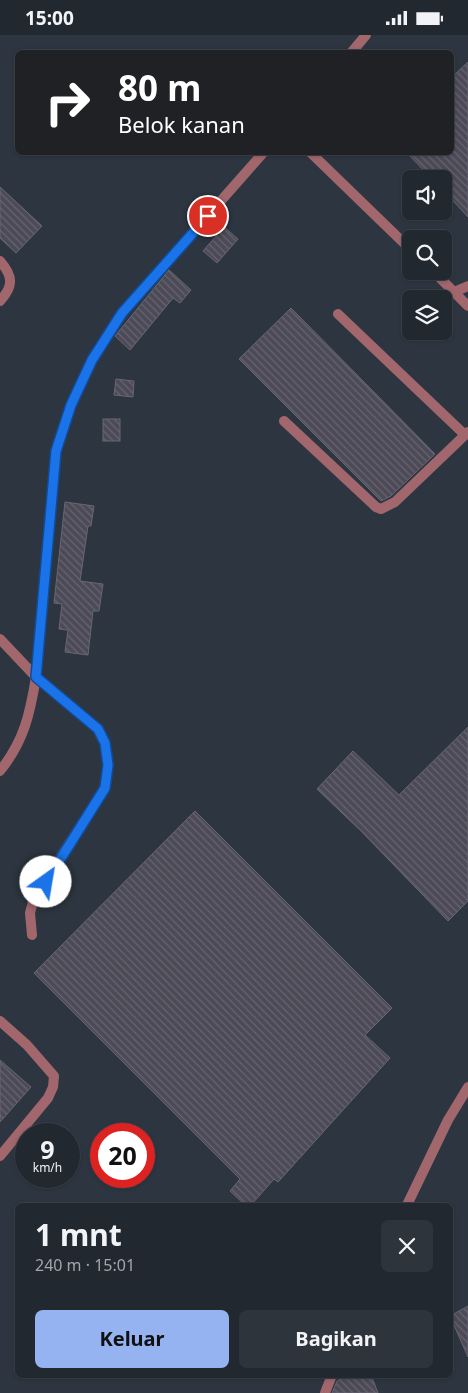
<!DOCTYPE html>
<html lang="id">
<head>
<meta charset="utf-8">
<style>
  :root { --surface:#222830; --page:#2e343c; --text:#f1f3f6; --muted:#a2a6ab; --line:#3f444c; --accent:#95b2f1 }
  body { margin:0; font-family:"Noto Sans",sans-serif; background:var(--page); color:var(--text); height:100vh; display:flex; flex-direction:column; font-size:19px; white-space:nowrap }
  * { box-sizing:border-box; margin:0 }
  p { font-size:16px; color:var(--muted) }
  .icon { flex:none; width:28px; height:28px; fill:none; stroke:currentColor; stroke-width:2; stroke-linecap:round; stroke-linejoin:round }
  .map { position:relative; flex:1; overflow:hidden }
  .sheet { position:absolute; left:15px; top:1168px; width:438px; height:175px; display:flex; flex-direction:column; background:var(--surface); border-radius:8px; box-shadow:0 1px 4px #0004,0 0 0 1px var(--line) }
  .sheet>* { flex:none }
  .hud { position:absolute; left:15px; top:15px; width:439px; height:105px; border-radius:8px; box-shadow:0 1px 4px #0004,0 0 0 1px var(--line); background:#202124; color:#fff; overflow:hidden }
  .controls { position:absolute; left:402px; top:135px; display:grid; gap:10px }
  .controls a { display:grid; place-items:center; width:50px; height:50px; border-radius:8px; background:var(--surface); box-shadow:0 1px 4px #0004,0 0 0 1px var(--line); font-size:25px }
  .speed { position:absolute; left:15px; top:1088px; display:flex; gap:10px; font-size:25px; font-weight:700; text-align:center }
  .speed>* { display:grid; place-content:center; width:65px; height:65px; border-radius:50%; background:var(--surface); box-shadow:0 1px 4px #0004,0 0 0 1px var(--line); line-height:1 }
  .speed small { font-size:12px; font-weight:400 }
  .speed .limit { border:8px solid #d22; background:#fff; color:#111 }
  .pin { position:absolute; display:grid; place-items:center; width:42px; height:42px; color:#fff; margin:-21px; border:2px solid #fff; border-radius:50%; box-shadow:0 1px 5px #0007 }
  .me { position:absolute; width:55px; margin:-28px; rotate:32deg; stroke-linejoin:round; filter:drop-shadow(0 0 4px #0008) }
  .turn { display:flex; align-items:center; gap:18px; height:105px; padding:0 20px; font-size:22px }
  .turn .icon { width:65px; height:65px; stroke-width:2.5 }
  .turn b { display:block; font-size:35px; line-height:42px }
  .round { display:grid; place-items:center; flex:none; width:52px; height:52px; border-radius:8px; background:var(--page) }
  .head { display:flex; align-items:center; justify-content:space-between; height:85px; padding:0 20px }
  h1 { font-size:30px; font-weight:700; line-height:38px }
  .button { display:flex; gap:10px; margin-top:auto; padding:10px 20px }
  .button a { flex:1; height:58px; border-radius:8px; background:var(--accent); color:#111; font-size:20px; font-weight:700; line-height:58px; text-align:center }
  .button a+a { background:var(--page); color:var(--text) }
  .status { display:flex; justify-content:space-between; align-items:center; height:35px; padding:0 25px; background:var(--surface); direction:ltr }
  .status svg { height:14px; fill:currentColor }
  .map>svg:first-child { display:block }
  .building { fill:url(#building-back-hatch); stroke:#696673 }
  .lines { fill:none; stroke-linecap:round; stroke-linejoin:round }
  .lane { stroke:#a1676d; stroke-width:10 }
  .route-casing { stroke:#114b97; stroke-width:12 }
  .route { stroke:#1a73e8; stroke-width:9 }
</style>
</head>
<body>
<div class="status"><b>15:00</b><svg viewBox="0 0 49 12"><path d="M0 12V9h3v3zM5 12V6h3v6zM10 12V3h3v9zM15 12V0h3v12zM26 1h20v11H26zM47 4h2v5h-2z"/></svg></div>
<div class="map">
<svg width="468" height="1358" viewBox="0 0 468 1358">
  <defs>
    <pattern id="building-back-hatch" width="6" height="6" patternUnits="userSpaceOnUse" patternTransform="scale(1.25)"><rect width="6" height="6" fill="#4d4a57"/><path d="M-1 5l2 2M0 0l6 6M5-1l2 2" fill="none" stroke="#66646f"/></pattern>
  </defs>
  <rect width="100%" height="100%" fill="#2d3640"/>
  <g class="building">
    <path d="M468 27V182L444 156V144H432L407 118H451V43Z"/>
    <path d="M0 152 42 191 16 218 0 203Z"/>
    <path d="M224 192 238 204 217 228 203 216Z"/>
    <path d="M169 235 191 255 180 268 173 263 130 315 115 301Z"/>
    <path d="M291 273 435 419 391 461 381 466 239 324Z"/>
    <path d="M116 344 134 346 133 362 114 360Z"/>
    <rect x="103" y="384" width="17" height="22"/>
    <path d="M65 467 94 471 91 491H88L80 546 103 549 99 576H93L88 620 65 617 68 595 59 594 62 569 54 568Z"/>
    <path d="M468 692V866L448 886 362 797 317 754 353 716 399 760Z"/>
    <path d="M195 776 392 973 365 1000 390 1023 278 1147 274 1144 251 1170H245L230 1156 240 1144 34 938Z"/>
    <path d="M0 1025 31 1052 0 1087Z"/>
    <path d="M468 1271V1322L450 1281Z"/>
    <path d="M350 1340H371L378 1358H332L337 1346Z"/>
  </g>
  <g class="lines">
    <g class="lane">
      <path d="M351 18 366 0"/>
      <path d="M311 118 411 215"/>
      <path d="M0 226C13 241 14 251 0 266"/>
      <path d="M433 236 468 271"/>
      <path d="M454 257 468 251"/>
      <path d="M338 279 465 400"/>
      <path d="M284 386 376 472 381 474 395 467 468 397"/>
      <path d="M0 604 36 642 97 693 105 708 108 729 105 753 34 863 30 878 32 900"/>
      <path d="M0 736C24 706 30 679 36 642L56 416 71 371 92 325 122 278 263 118"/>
      <path d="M0 986 27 1010 54 1041 53 1052 48 1063 0 1121"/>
      <path d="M407 1170 448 1085 468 1052"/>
      <path d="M325 1358 332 1340"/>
    </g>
  </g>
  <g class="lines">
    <g class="route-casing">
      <path id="route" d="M46 847 105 753 108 730 105 708 98 694 36 642 56 416 71 370 92 325 122 278 208 181"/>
    </g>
    <use href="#route" class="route"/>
  </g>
</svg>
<div class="controls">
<a><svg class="icon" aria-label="sound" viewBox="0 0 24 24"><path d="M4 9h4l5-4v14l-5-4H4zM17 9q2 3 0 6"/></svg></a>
<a><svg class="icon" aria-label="search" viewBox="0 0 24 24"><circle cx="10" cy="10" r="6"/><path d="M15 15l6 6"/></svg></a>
<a><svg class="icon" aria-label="layers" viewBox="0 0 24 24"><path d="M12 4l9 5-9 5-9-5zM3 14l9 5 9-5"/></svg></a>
</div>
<div class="speed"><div>9<small>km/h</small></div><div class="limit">20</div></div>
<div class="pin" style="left:208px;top:181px;background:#d93025"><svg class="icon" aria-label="arrive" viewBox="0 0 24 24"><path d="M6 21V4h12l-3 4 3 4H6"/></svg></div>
<svg class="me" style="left:46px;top:847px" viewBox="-20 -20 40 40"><circle r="19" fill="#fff"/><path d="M0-13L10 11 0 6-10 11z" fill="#1a73e8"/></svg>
<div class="hud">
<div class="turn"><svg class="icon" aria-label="right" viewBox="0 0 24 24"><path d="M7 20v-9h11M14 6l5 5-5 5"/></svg><div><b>80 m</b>Belok kanan</div></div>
</div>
<section class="sheet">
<div class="head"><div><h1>1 mnt</h1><p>240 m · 15:01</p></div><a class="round"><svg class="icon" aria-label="close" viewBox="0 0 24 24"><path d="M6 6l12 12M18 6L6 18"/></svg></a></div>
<div class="button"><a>Keluar</a><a>Bagikan</a></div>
</section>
</div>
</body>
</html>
